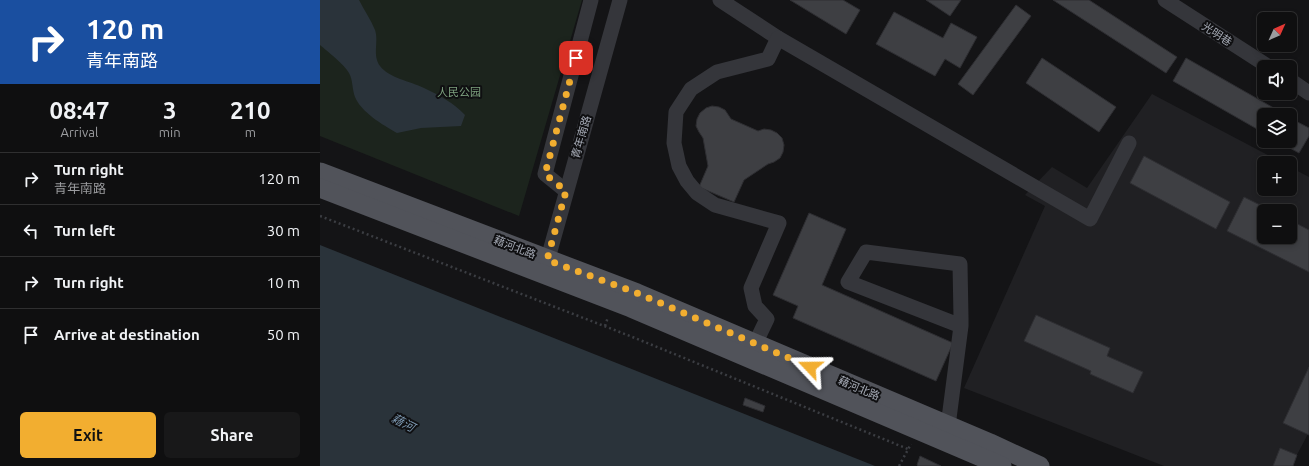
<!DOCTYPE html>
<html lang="en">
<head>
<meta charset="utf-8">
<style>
  :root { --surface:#0f0f10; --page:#181819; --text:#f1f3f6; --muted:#9b9c9f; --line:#2f2f30; --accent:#f2ae30 }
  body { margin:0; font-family:Ubuntu,"Noto Sans SC",sans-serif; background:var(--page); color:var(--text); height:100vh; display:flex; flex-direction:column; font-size:15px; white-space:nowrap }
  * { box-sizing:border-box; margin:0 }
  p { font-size:13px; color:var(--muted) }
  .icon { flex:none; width:22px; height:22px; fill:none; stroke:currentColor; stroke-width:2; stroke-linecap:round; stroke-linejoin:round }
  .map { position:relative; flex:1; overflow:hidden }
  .drawer { display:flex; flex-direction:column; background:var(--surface); width:320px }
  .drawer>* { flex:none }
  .hud { background:#1a4fa0; color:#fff; overflow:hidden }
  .needle { width:26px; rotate:45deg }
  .fabs { position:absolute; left:937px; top:12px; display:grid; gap:8px }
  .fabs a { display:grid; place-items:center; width:40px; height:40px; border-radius:6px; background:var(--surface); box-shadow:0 2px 6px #0003,0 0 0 1px var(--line); font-size:20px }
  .pin { position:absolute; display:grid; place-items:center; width:34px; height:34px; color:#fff; margin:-17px; border-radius:8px; box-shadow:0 2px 6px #0006 }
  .me { position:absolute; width:44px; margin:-22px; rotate:293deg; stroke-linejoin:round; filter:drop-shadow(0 0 3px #0008) }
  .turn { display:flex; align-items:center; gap:14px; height:84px; padding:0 20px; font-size:18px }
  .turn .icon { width:52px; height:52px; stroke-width:2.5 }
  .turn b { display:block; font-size:28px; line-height:34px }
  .eta { display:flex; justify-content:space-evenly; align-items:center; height:68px; text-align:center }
  .eta b { font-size:24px; font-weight:700; line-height:28px }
  .cta { display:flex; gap:8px; margin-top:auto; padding:8px 20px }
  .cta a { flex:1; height:46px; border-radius:6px; background:var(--accent); color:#111; font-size:16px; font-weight:700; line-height:46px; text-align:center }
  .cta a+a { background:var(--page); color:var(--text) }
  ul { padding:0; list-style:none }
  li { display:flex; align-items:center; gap:12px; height:52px; padding:0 20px; border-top:1px solid var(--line) }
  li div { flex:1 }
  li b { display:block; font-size:15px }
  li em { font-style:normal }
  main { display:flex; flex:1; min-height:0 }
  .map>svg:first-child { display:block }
  .built { fill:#202023; fill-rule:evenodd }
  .green { fill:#1c241d }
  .water { fill:#2a333a }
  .building { fill:#3e3f43; stroke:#2e2e32 }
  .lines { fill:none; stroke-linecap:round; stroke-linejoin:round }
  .path { stroke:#3b3d42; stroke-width:2.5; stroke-dasharray:2 3; stroke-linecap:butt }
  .minor { stroke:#35363b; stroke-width:15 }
  .major { stroke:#51535a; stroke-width:19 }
  .route { stroke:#f2ae30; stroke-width:7; stroke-dasharray:0 12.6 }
  .labels { text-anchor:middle; stroke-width:4; stroke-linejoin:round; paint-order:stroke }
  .street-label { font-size:11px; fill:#a6abb6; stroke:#0f0f11 }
  .park-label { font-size:11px; fill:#7da17f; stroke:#0f0f11 }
  .water-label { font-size:12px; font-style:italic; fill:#7d99b2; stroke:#0f0f11 }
</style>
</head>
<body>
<main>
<section class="drawer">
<div class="hud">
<div class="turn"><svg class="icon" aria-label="right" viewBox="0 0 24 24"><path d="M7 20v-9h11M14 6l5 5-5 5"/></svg><div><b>120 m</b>青年南路</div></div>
</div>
<div class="eta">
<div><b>08:47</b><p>Arrival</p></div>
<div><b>3</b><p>min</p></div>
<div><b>210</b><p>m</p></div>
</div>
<ul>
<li><svg class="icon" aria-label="right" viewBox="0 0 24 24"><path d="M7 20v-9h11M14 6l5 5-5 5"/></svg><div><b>Turn right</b><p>青年南路</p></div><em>120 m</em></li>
<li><svg class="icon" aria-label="left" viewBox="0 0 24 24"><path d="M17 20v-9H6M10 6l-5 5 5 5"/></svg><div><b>Turn left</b></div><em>30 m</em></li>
<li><svg class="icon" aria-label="right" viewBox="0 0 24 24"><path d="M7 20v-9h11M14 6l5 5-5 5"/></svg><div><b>Turn right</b></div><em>10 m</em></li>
<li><svg class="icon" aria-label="arrive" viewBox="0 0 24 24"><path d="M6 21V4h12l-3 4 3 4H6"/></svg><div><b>Arrive at destination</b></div><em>50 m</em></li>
</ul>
<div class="cta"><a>Exit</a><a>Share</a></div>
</section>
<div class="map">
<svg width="989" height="466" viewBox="0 0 989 466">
  <rect width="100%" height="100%" fill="#141416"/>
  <path class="built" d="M832 94 963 163H944V189H970V167L989 177V432L971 466H844L644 388 725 206 705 195 732 167 767 188ZM944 211H970V237H944Z"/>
  <path class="green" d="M0 0H262L199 216 0 136Z"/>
  <g class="water">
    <path d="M0 0H39C44 10 51 20 55 30 59 42 52 55 60 66 69 78 90 81 104 88 119 95 134 103 145 115L141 126 101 128 77 133C63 125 41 112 35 97 32 89 33 80 29 73 25 65 7 51 0 45Z"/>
    <path d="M0 245 555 466H0Z"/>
  </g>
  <g class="building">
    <path d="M470 0H523L540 10 526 34Z"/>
    <path d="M606 0H641L630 16Z"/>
    <path d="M733 0H769L857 57 846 73Z"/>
    <path d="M696 5 711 16 653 95 638 84Z"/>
    <path d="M574 12 623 38 631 23 657 37 640 68 625 59 615 76 556 44Z"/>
    <path d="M722 58 796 107 779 132 706 83Z"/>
    <path d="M866 58 966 115H944V133L853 81Z"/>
    <path d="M392 106 399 107 405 110 411 119 438 131 444 129 451 130 457 133 462 138 464 145 463 152 460 158 454 162 448 164 424 180 414 202 379 187 388 166 383 138 379 132 376 126 377 119 380 113 386 108Z"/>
    <path d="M970 118 989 128V136L979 153 957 141H970Z"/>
    <path d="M824 156 910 202 896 229 810 183Z"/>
    <path d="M924 197 952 211H944V237H970V220L989 230V272L907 231Z"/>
    <path d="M489 213 526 229 502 285 633 343 616 381 473 318 478 306 453 295Z"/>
    <path d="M716 315 790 348 787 356 823 372 813 393 770 374 771 371 704 341Z"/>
    <path d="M989 367V435L963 423Z"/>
    <path d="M425 398 445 406 443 412 423 405Z"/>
    <path d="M960 448 977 455 973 466H953Z"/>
    <path d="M600 456 621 466H598L597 465Z"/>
  </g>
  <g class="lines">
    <g class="path">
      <path d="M0 216 310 336 588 449"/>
      <path d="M285 326 288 317"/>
      <path d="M579 466 591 444"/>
    </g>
    <g class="minor">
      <path d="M400 0 458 38"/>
      <path d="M845 0 949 67"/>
      <path d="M970 80 989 93"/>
      <path d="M246 191 225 174 271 0"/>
      <path d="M225 269 300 0"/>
      <path d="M435 344 447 319 435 306 431 288 459 223 395 205 377 193 367 181 359 166 354 143 356 112 371 89 397 72 448 59 458 38 770 219 809 143"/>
      <path d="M628 426 641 326V318L640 264 546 252 528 282 641 326"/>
    </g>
    <g class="major">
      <path d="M0 172 317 293 670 443 720 466"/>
      <path d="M0 188 311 308 682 466"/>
    </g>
  </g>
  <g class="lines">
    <path class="route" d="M256 58 225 174 246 191 227 260 317 293 490 367"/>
  </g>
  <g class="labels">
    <g class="street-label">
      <text transform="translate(897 34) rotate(33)" y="4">光明巷</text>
      <text transform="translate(261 137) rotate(-74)" y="4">青年南路</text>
      <text transform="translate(195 247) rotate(21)" y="4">藉河北路</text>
      <text transform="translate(539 388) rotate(23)" y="4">藉河北路</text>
    </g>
    <g class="park-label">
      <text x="139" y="96">人民公园</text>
    </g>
    <g class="water-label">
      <text transform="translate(83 423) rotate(27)" y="4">藉河</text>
    </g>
  </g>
</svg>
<div class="fabs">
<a><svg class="needle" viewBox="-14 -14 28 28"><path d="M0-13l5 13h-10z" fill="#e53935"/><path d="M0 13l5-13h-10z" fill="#9b9c9f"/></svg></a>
<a><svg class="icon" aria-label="sound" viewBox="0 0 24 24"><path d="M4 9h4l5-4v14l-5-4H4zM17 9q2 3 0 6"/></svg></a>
<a><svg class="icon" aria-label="layers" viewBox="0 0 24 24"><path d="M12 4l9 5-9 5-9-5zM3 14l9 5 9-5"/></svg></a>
<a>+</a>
<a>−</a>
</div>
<div class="pin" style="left:256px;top:58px;background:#d93025"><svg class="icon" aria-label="arrive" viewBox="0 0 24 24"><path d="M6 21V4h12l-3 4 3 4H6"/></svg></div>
<svg class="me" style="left:490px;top:367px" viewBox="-20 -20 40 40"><path d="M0-17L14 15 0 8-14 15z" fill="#f2ae30" stroke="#fff" stroke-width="4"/></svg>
</div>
</main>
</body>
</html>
